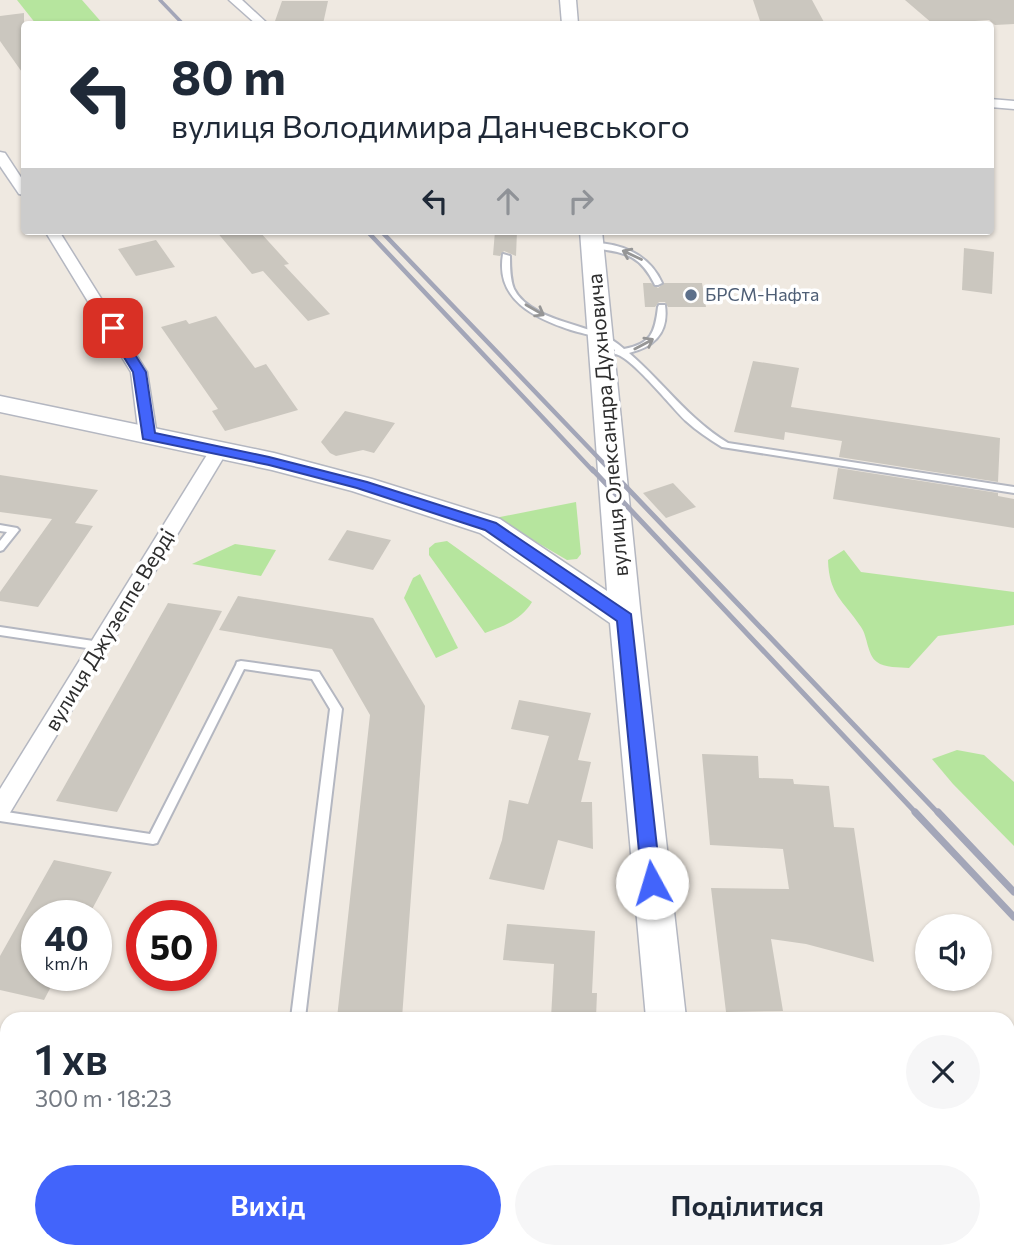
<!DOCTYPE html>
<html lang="uk">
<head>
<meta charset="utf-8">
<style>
  :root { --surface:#fff; --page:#f6f6f7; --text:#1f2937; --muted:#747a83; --accent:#4264fb }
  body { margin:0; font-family:Commissioner,sans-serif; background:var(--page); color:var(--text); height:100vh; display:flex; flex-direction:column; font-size:26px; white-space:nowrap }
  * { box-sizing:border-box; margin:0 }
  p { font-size:23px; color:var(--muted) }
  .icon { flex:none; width:38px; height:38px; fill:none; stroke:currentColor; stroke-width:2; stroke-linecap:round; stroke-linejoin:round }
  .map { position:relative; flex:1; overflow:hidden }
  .side { position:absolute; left:0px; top:1012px; width:1015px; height:247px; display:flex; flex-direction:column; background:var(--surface); border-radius:21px 21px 0 0; box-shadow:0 2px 5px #0004 }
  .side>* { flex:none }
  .top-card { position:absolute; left:21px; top:21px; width:973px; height:214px; border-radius:7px; box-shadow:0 2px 5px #0004; background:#fff; color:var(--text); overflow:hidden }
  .controls { position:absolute; left:915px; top:914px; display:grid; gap:14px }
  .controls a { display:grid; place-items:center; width:77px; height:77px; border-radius:50%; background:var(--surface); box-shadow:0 2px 5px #0004; font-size:35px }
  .speed { position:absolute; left:21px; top:900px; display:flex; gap:14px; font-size:35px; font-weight:700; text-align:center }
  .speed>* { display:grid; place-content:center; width:91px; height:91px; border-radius:50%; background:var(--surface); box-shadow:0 2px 5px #0004; line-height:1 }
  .speed small { font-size:18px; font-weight:400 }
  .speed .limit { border:10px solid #d22; background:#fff; color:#111 }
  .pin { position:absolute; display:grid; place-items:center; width:60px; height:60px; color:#fff; margin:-30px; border-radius:14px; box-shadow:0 4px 10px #0006 }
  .me { position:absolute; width:77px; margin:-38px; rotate:354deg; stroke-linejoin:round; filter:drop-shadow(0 0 5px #0008) }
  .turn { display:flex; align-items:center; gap:24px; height:147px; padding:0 35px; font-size:32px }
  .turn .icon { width:91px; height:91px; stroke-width:2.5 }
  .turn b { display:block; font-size:49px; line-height:60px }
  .lanes { display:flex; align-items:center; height:66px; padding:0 35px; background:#0003; justify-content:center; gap:35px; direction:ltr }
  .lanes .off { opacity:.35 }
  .round { display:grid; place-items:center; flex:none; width:74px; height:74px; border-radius:37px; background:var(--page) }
  .headline { display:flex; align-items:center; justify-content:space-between; height:119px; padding:0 35px }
  h1 { font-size:42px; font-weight:600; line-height:52px }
  .action { display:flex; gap:14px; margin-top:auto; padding:14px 35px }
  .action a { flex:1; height:80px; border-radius:42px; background:var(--accent); color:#fff; font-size:28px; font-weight:600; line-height:80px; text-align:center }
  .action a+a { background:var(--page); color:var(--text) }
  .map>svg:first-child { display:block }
  .green { fill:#b6e59e }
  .building { fill:#cbc7bf }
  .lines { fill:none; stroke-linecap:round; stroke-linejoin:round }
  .lane-casing { stroke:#b4b7c1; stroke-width:4 }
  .street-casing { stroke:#b4b7c1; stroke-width:3 }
  .secondary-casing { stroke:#b4b7c1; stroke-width:3 }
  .lane { fill:#fff; fill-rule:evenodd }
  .street { fill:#fff; fill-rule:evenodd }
  .secondary { fill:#fff; fill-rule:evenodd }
  .rail-far3 { stroke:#a3a6b8; stroke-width:3.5 }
  .rail-far2 { stroke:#a3a6b8; stroke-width:4.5 }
  .rail-far1 { stroke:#a3a6b8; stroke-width:5 }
  .rail { stroke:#a3a6b8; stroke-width:7 }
  .oneway { stroke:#969696 }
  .route { fill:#4264fb; stroke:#2b41a3; stroke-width:2 }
  .service-dot { fill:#5c6f8a; stroke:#fff; stroke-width:2.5 }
  .labels { text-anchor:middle; stroke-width:7; stroke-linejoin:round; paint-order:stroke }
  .far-service-label { font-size:18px; fill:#4e5e75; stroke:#fff; text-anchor:start }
  .street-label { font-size:21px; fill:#2e2e2e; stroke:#fff }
</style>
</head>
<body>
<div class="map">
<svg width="1014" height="1257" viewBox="0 0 1014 1257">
  <rect width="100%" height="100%" fill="#efe9e1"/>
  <g class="green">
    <path d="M17 0H82L103 24H36Z"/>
    <path d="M576 502 581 554 577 559 567 560 495 518Z"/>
    <path d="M447 541 532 602C521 620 504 626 485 633L429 555V548L435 543Z"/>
    <path d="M235 544 276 550 261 576 192 564Z"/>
    <path d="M844 550 861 572 1014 592V625L938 636 909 668C900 667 884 668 877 662 867 655 868 637 861 627 843 600 829 595 828 560Z"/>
    <path d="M420 574 458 648 436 658 404 598 413 578Z"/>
    <path d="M957 750 984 755 1014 782V846L953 784 932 759Z"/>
  </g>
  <g class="building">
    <path d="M753 0H812L825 24H761Z"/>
    <path d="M905 0H1014V24L995 25 989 20 933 24Z"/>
    <path d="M282 1H328L323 24H274Z"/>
    <path d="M24 13V75L0 41V16Z"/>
    <path d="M216 231H259L289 264 284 265 330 314 308 321 263 271 252 274Z"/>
    <path d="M495 231H517L516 256 504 251 500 256 493 255Z"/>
    <path d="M156 240 175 267 136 276 118 249Z"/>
    <path d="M964 248 994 252 992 294 962 290Z"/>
    <path d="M643 283H651L658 288 664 283H702L706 307H668L665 302H659L655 307H645Z"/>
    <path d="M216 316 255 368 266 364 298 410 225 431 212 411 218 409 161 327 186 320 189 324Z"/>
    <path d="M753 361 799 368 791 407 1000 438 998 482 839 457 842 441 785 432 784 440 734 432Z"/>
    <path d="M345 411 395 423 374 453 363 450 336 456 330 453 321 442Z"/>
    <path d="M838 468 998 493V496L1014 499V528L833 499Z"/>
    <path d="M0 475 98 490 75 523 93 526 38 607 0 601V592L52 519 0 512Z"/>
    <path d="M673 483 696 507 666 518 643 493Z"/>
    <path d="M347 530 391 540 373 570 328 560Z"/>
    <path d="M238 596 373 618 425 706 402 1018H337L370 715 332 649 219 630Z"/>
    <path d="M168 603 222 611 117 812 56 801Z"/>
    <path d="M519 700 591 713 578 760 591 762 581 802H592L593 849 558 840 544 890 489 879 502 840 509 800 528 804 549 736 511 729Z"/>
    <path d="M702 754 758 756 759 778 793 779 794 784 829 786 834 827 854 828 874 962 806 944 771 939 783 1011 726 1012 711 888 789 889 783 849 710 845Z"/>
    <path d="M54 860 112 872 89 915H37V975H57L44 1000 0 990V956Z"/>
    <path d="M507 924 595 931 592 993H597L596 1018H551L554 964 503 960Z"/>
  </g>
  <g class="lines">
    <g class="lane-casing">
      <g id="lane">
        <path d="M589 243C620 242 649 254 662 283L658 285H655C639 252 623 253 589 247Z"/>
        <path d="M503 254 510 256C510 267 510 279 514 289 528 317 575 323 600 334 609 337 617 343 624 349 651 344 655 333 658 307L659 305H665C669 333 654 347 629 353 664 383 687 418 728 443L1014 487V493L722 447C709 439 697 431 686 421 672 408 631 356 615 354L614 352 615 350C609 346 604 342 597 338 589 334 580 333 571 330 535 318 495 300 503 254Z"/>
        <path d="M0 525 17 528 19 530 3 550 0 551V541L7 532 0 531Z"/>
        <path d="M0 627 100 642 105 646 100 650 0 635Z"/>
        <path d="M241 661 319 672 342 709 305 1018H291L330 709 312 679 244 669 157 843 153 844 0 821V811L150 834 236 665 237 662Z"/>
        <path d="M0 1147 7 1148V1162L0 1161Z"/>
      </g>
    </g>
    <g class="street-casing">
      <g id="street">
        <path d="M229 0H242L268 24H256Z"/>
        <path d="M990 99 1014 101V109L990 107Z"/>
        <path d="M0 152 5 153 24 182V195L19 194 0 166Z"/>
        <path d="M45 231H59L147 372 157 436 154 440H142L139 436 131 372Z"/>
        <path d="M219 444 228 450 8 816 0 819V789L210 450Z"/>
      </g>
    </g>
    <g class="secondary-casing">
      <g id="secondary">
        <path d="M560 0H576L578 24H562Z"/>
        <path d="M580 231H602L641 618 686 1018H646L610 623 480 533 352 491 272 470 0 412V396L274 453 372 479 500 519 607 591Z"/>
        <path d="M666 1251H712L713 1257H667Z"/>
      </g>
    </g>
    <use href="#lane" class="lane"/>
    <use href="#street" class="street"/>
    <use href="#secondary" class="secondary"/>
    <path class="rail-far3" d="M160 0 183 24"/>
    <g class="rail-far2">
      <path d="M367 231 593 471"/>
      <path d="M381 231 611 471"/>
    </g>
    <g class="rail-far1">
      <path d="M592 469 917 814"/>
      <path d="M609 469 939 814"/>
    </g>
    <g class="rail">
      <path d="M915 812 1014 917"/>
      <path d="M938 812 1014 892"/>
    </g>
  </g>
  <defs><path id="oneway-shaft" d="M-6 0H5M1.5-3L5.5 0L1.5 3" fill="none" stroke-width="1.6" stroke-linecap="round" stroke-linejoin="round" transform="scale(1.75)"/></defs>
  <g class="oneway">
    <use href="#oneway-shaft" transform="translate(632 255) rotate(-155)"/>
    <use href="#oneway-shaft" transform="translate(535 310) rotate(30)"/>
    <use href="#oneway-shaft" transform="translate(644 344) rotate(-28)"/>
  </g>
  <path class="route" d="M113 325 117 326 146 372 155 433 269 457 367 482 496 523 631 614 661 883 659 888 652 891 645 888 642 883 617 621 485 530 357 488 269 465 143 439 133 372 106 328Z"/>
  <circle class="service-dot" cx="691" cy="295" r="7"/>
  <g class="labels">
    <g class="far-service-label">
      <text x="705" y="301">БРСМ-Нафта</text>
    </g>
    <g class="street-label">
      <text transform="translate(608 425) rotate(-95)" y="7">вулиця Олександра Духновича</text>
      <text transform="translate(110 630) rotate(-59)" y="7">вулиця Джузеппе Верді</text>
    </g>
  </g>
</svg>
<div class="controls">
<a><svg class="icon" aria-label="sound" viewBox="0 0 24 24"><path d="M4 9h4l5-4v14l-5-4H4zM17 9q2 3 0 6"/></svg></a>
</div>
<div class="speed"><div>40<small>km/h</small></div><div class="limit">50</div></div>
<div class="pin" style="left:113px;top:328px;background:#d93025"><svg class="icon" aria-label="arrive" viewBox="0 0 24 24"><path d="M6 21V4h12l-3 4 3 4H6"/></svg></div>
<svg class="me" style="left:652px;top:883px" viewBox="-20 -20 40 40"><circle r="19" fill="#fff"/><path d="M0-13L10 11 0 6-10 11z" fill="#4264fb"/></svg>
<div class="top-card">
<div class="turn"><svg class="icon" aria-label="left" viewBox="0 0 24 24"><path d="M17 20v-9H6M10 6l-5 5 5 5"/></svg><div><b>80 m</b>вулиця Володимира Данчевського</div></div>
<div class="lanes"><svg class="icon" aria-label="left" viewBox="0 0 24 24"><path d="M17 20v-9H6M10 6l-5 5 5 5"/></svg><svg class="icon off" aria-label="ahead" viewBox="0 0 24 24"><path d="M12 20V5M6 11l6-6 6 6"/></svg><svg class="icon off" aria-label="right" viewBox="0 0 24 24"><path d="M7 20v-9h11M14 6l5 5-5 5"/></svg></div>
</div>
<section class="side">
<div class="headline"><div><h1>1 хв</h1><p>300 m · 18:23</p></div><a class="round"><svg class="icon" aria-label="close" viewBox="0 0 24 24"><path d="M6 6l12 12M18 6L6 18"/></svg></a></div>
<div class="action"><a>Вихід</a><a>Поділитися</a></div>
</section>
</div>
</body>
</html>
